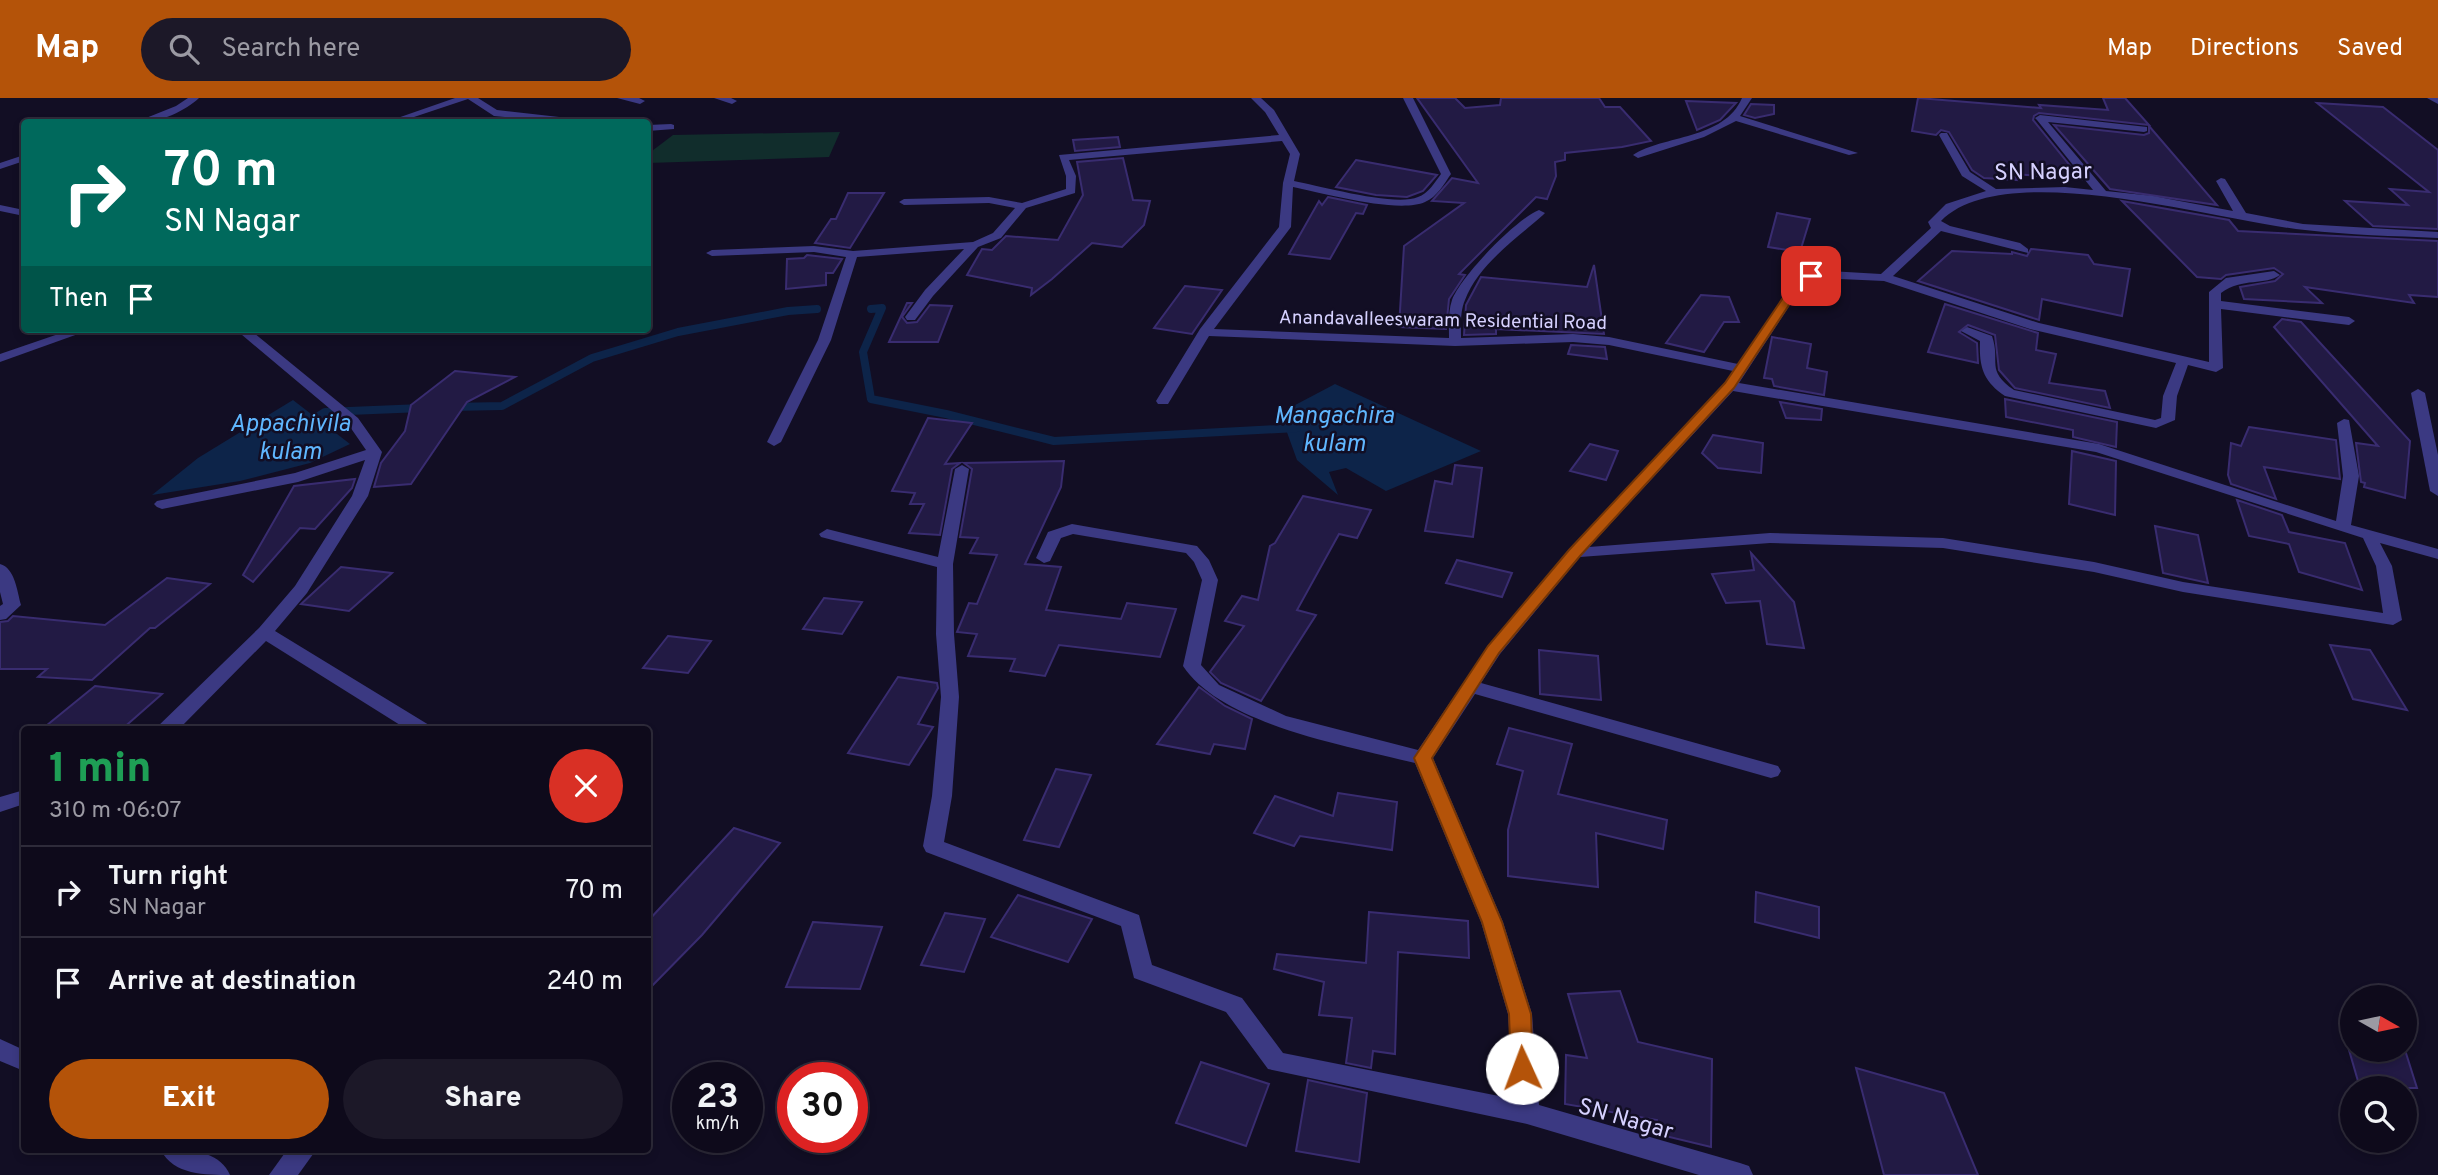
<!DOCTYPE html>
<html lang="en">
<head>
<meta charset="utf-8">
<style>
  :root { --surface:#0e0a1b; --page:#1c1828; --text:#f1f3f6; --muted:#9b9aa3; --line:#2e2b3a; --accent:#b45309 }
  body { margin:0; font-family:Overpass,sans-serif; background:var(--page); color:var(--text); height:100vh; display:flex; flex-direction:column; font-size:26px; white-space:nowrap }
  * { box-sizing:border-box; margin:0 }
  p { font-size:23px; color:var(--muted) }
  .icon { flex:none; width:38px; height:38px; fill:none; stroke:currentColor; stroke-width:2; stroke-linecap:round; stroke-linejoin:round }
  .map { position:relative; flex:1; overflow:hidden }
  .side { position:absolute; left:21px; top:628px; width:630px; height:427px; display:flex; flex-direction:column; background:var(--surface); border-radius:7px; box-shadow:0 4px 10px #0003,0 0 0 2px var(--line) }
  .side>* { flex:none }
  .hud { position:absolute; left:21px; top:21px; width:630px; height:214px; border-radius:7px; box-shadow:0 4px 10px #0003,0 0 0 2px var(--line); background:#00695c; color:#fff; overflow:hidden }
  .needle { width:46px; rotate:99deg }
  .fabs { position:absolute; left:2340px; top:887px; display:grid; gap:14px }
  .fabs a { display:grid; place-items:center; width:77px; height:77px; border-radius:50%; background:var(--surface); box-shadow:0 4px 10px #0003,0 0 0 2px var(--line); font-size:35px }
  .speed { position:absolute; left:672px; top:964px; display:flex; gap:14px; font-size:35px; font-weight:700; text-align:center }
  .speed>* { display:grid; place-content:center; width:91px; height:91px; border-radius:50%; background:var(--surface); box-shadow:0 4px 10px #0003,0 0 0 2px var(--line); line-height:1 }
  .speed small { font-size:18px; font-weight:400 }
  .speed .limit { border:10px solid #d22; background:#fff; color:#111 }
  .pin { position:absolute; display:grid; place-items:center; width:60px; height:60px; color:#fff; margin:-30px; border-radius:14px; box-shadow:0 4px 10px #0006 }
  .me { position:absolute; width:77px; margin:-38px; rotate:358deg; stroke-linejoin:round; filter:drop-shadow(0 0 5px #0008) }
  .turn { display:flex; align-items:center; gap:24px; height:147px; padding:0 28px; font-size:32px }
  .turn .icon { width:91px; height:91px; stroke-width:2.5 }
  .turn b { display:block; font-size:49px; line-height:60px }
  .then { display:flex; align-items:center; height:66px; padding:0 28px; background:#0003; gap:14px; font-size:26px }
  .round { display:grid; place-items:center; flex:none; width:74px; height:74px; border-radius:37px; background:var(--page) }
  .overview { display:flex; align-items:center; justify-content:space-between; height:119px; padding:0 28px }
  h1 { font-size:42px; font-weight:800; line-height:52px; color:#1e9e55 }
  .action { display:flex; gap:14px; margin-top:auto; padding:14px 28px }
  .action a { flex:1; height:80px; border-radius:42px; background:var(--accent); color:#fff; font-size:28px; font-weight:800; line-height:80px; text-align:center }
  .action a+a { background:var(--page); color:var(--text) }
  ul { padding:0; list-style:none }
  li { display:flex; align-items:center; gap:21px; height:91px; padding:0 28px; border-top:2px solid var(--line) }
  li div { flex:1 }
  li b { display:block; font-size:26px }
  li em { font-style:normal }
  header { display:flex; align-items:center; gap:42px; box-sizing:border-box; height:98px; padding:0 35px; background:var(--accent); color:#fff }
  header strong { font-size:33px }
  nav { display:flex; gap:38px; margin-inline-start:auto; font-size:24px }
  .search { width:490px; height:63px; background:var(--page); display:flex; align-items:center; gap:18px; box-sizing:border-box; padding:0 24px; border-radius:38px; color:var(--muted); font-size:26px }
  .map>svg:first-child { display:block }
  .green { fill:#112d2c }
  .water { fill:#0d2449 }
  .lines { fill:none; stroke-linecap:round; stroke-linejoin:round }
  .stream { stroke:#0d2449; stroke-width:8 }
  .building { fill:#221a44; stroke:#392c70; stroke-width:2 }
  .minor { fill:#3b3982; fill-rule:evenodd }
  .route { fill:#b45309; stroke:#753606; stroke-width:2 }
  .labels { text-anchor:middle; stroke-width:5; stroke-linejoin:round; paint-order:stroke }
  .far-street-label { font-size:19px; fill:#d6d1ff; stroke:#120e24 }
  .street-label { font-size:23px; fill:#d6d1ff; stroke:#120e24 }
  .water-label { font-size:24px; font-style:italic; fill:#5fb6fe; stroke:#120e24 }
</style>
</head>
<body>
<header>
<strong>Map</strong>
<div class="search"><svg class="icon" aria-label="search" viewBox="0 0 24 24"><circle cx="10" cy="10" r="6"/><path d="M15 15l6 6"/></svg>Search here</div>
<nav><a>Map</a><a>Directions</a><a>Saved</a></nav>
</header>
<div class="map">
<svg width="2438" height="1077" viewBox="0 0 2438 1077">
  <rect width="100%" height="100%" fill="#120e24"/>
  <path class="green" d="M840 34 829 59 648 65V56L673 37Z"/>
  <g class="water">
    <path d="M1335 286 1481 353 1386 393 1346 370 1329 374 1338 397 1297 362 1280 315Z"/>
    <path d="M293 302 350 346 310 365 240 383 152 397 198 360Z"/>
  </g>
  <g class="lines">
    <g class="stream">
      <path d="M871 211 882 210 863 254 871 301 946 316 1054 343 1297 330"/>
      <path d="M451 309 502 308 592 260 678 234 788 213 817 211"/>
      <path d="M307 325 325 314 422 310"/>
    </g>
  </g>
  <g class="building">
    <path d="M1417 0H1455L1465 10 1500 7 1501 0H1599L1605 9H1620L1651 43 1622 49 1565 55V62L1555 64 1556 78 1547 101 1536 99 1459 176 1465 177 1449 201 1446 231 1399 229 1404 148 1464 105 1432 103 1452 80 1478 85Z"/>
    <path d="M1918 0 2041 10 2039 7 2108 12 2103 0H2125L2149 27 2039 15 2034 18 2033 22 2081 81 2013 76 2018 82 1984 80 1972 72 1949 34 1941 32 1936 37 1912 33Z"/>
    <path d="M1686 3 1736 5 1720 22 1697 32Z"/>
    <path d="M2317 5 2383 9 2438 52V131L2373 128 2345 103 2408 107 2390 91 2429 94Z"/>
    <path d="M1751 6 1774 7V16L1755 20 1744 17Z"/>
    <path d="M2054 27 2144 37 2149 35V28L2217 107 2110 91Z"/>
    <path d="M1118 39 1120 49 1075 53 1073 42Z"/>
    <path d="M1123 60 1133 102 1150 103 1144 127 1122 149 1092 145 1052 181 1031 197 1032 190 967 177 982 151 992 152 1006 138 1058 142 1083 97 1077 64Z"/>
    <path d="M1356 62 1437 77 1423 93 1407 99 1376 97 1336 89Z"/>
    <path d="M848 95H884L850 150 815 145 831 121H836Z"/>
    <path d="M1328 99 1367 107 1363 116 1356 115 1330 161 1289 156 1319 103 1322 107Z"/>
    <path d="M2122 103 2229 122 2238 133 2438 143V199L2409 197 2414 205 2305 189 2322 205 2244 201 2240 189 2275 183 2283 176 2274 170 2226 177 2221 181 2197 179Z"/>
    <path d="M1777 115 1810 121 1800 154 1768 149Z"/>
    <path d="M2031 151 2088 157 2094 166 2130 171 2122 218 2042 201 2039 222 1918 183 1952 153 2012 156V154L2027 158Z"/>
    <path d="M807 157 842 161 833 175H826V187L786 191 787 161 804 160Z"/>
    <path d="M1594 167 1604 236 1496 231V236L1464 237 1466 207 1481 179 1587 189Z"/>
    <path d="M1185 188 1222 192 1192 236 1154 230Z"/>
    <path d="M1701 197 1729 199 1739 224H1724L1704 254 1666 245Z"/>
    <path d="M907 205H912L902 219 907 225 917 224 930 207 952 208 938 244H889Z"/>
    <path d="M1945 206 2038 235 2036 252 2056 256 2049 285 2105 293 2110 310 2015 290 1999 272 1995 237 1968 227 1959 234 1977 245 1978 265 1928 254Z"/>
    <path d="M2282 221 2301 224 2410 343 2405 400 2364 389 2365 385 2361 384 2356 345 2378 348 2274 229Z"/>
    <path d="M1772 239 1811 246 1807 270 1827 274 1824 297 1774 288 1772 281 1764 280Z"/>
    <path d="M1571 247 1605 249 1607 261 1568 256Z"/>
    <path d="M455 273 515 279 467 304 411 386 374 389 381 365 405 333 411 307Z"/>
    <path d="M2005 301 2117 324 2116 349 2073 339V332L2006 319Z"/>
    <path d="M1780 304 1822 311 1821 322 1786 320Z"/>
    <path d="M928 320 972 325 945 366 960 365 952 371 940 437 909 435 924 406H910L915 395 892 393Z"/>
    <path d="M2249 329 2336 342 2340 381 2264 369 2276 401 2231 386 2228 377 2231 345 2241 348Z"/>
    <path d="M1713 337 1763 345 1761 375 1718 370 1702 355Z"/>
    <path d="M1590 346 1618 353 1606 382 1570 373Z"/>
    <path d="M2072 353 2116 363 2115 417 2069 406Z"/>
    <path d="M1064 363 1061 389 1025 466 1061 469 1046 512 1121 521 1127 505 1176 511 1160 559 1059 547 1045 578 1010 573 1015 561 968 558 977 536 957 534 969 505 977 506 997 457 970 455 978 440 960 439 972 371 964 365Z"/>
    <path d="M1455 367 1482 370 1473 439 1425 433 1435 383 1452 386Z"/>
    <path d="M355 381 352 390 315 431 300 430 253 484 243 477 294 388Z"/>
    <path d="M1303 398 1371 412 1357 440 1339 436 1297 512 1316 517 1261 603 1221 585 1210 574 1244 528 1225 523 1242 498 1258 502 1270 448 1275 445Z"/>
    <path d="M2237 402 2282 417 2289 434 2345 445 2362 492 2299 474 2289 446 2249 438Z"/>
    <path d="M2155 428 2198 437 2208 485 2163 475Z"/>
    <path d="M1751 455 1794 504 1804 550 1767 546 1760 503 1726 505 1712 476 1754 472Z"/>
    <path d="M1457 462 1512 475 1502 499 1446 485Z"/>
    <path d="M341 469 392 475 349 513 301 506Z"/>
    <path d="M167 480 210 486 155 530H150L92 582 38 579 47 571H0V524L8 523 13 518 105 527Z"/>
    <path d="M824 500 862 504 842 536 803 531Z"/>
    <path d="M668 538 711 543 688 575 643 570Z"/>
    <path d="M2330 547 2370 552 2407 612 2353 601Z"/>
    <path d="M1539 552 1598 558 1601 602 1540 596Z"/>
    <path d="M898 579 937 585 938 590 918 626 933 629 909 667 848 655Z"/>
    <path d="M95 588 162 596 121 632H41Z"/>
    <path d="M1199 589 1225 608 1252 621 1245 651 1214 646 1210 656 1157 646Z"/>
    <path d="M1509 630 1572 646 1558 696 1667 722 1663 751 1596 735 1598 789 1508 778V732L1523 673 1497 666Z"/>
    <path d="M1056 671 1091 677 1059 749 1024 742Z"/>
    <path d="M1338 695 1397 704 1392 752 1300 738 1294 748 1254 735 1275 698 1333 718Z"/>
    <path d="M734 730 780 745 702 837 648 892V823Z"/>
    <path d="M1756 794 1819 809V840L1755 824Z"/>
    <path d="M1018 797 1092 821 1068 864 991 839Z"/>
    <path d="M1369 814 1468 823 1469 860 1398 854 1395 956 1373 953 1371 970 1346 965 1352 920 1319 917 1324 884 1274 871 1277 856 1366 865Z"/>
    <path d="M945 815 985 821 964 874 921 867Z"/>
    <path d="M813 824 882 829 860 891 786 889Z"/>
    <path d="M1620 893 1638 944 1712 961 1711 1049 1657 1036V1022L1565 1006 1566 957 1587 960 1568 896Z"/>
    <path d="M2349 952H2405L2417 990H2360Z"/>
    <path d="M1201 964 1269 986 1246 1048 1176 1025Z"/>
    <path d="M1856 970 1944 995 1978 1077H1884Z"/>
    <path d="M1308 982 1367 995 1359 1064 1296 1053Z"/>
  </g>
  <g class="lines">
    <g class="minor">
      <path d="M188 0H199C184 14 157 26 136 24L176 8Z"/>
      <path d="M455 0H478L497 12 577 21 582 24H555L494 18 468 1 399 24H386Z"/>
      <path d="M617 0H639L645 3 640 6Z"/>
      <path d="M714 0H731L737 3 732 6Z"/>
      <path d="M1251 0H1261L1274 12 1300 56 1294 83C1321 88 1395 109 1418 99 1428 96 1435 84 1441 76L1403 0H1413L1451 76C1444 86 1437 99 1425 104 1398 116 1323 95 1293 89L1291 129 1214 231 1449 240C1449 227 1448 214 1452 202 1461 178 1516 121 1539 112L1545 115 1543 117C1516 141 1478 167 1465 202 1460 213 1461 227 1461 240L1573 236 1609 239 1738 266 1795 182 1804 177 1829 173 1881 176 1931 130 1928 124 1946 106 1986 93 1962 78 1939 37 1941 35H1947L1970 74 1996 91 2065 89 2093 92 2037 22 2035 20 2040 17 2147 29V33L2144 34 2048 24 2106 93 2153 98 2233 113 2216 83 2221 80 2225 81 2246 115 2303 126 2438 134V140C2394 138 2349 137 2305 132 2220 124 2006 57 1941 123L1950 128 2020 145 2028 151V155L1941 133 1893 178 2039 225 2209 264V194L2226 180 2274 173 2280 177C2265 188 2243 179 2221 195V203L2349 219 2355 223 2349 227 2221 211 2223 270 2216 274 2188 267 2177 298 2175 322 2156 330 2005 298C1983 283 1979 269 1980 243L1961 233 1967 229 1992 238C2001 264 1985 272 2014 292L2155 322 2161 320 2163 298 2176 265 2030 231 1884 183 1818 180 1803 187 1739 285 2099 346 2336 423 2343 378 2337 325 2344 321 2349 322 2359 378 2351 427 2438 451V461L2380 445 2392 468 2402 522 2393 527 2183 494 2094 474 1943 450 1770 445 1580 459 1500 556 1481 585 1778 668 1781 673 1778 678 1771 680 1475 596 1433 660 1503 824 1532 916 1539 1007 1740 1065 1749 1068 1753 1077H1699L1527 1026 1268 971 1226 914 1134 880 1121 828 926 754 923 748 932 698 941 599 936 536 937 469 821 439 819 436 827 431 938 459 955 371 962 367 969 371 953 466 954 536 959 599 952 698 944 744 1139 817 1152 867 1242 900 1283 955 1514 1001 1508 916 1481 824 1415 665C1349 648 1222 627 1183 568L1202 482 1194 464 1186 455 1073 436 1061 440 1050 463 1044 465 1036 460 1048 434 1072 426 1197 448 1209 462 1218 482 1201 567 1219 587 1286 618 1418 652 1488 548 1569 452 1725 285 1733 273 1609 247 1573 244 1455 248 1209 238 1168 306H1158L1156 303 1200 231 1279 129 1283 85 1290 56 1282 43 1069 62 1076 78 1075 95 1026 110 1001 140 978 149 933 198 915 222H907L905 219 925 192 964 151 857 159 831 242 781 344 774 348 767 344 818 242 846 159 814 154 712 158 706 155 712 152 814 148 853 153 973 144 993 135 1015 110 989 105 904 107 899 104 904 101 989 99 1022 105 1066 91V78L1059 57 1279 37 1265 14ZM1733 293 2096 354 2363 440 2376 468 2383 515 2183 484 2094 464 1943 440 1770 435 1589 449Z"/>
      <path d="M1742 0H1752L1740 18 1858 55 1849 57 1736 23 1704 39 1638 60 1633 57C1663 37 1724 42 1742 0Z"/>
      <path d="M2427 0H2438V6Z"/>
      <path d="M671 26 674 27V31L648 33V27Z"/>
      <path d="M24 57V63L0 71V65Z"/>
      <path d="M0 107 24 112V118L0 113Z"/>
      <path d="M73 231H92L0 264V256Z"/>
      <path d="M235 231H249L358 320 382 354 368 398 307 495 275 533 429 627 431 632H408L266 543 178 632H154L259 530 295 488 352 398 365 362 298 384 162 411 157 409 154 406 157 403 295 375 366 352 348 326Z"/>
      <path d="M2418 291 2425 295 2438 357V398L2430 393 2411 295Z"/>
      <path d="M0 466C15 470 17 493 21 507L6 521 0 522V508L3 506 0 494Z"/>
      <path d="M24 692V706L0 714V699Z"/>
      <path d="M0 941 24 952V973L0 963Z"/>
      <path d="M161 1052C185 1051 219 1051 230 1077 206 1077 173 1077 161 1052Z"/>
      <path d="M287 1052H316L298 1077H269Z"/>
    </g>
  </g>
  <path class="route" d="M1811 175 1816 178 1799 192 1734 290 1580 458 1499 555 1432 660 1502 824 1531 916 1533 970 1530 977 1522 980 1514 977 1511 970 1509 916 1482 824 1414 660 1488 548 1569 452 1725 285 1791 188Z"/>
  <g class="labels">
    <g class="far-street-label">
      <text transform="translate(1443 221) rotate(1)" y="7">Anandavalleeswaram Residential Road</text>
    </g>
    <g class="street-label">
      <text transform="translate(2043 73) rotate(-1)" y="8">SN Nagar</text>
      <text transform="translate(1626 1020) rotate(16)" y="8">SN Nagar</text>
    </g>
    <g class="water-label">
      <text x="1334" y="325">Mangachira<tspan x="1334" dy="28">kulam</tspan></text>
      <text x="290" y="333">Appachivila<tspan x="290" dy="28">kulam</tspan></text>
    </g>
  </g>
</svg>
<div class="fabs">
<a><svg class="needle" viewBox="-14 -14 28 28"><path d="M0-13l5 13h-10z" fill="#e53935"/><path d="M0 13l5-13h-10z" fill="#9b9aa3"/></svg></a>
<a><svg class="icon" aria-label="search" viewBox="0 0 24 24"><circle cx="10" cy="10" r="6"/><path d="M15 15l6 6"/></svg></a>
</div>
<div class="speed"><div>23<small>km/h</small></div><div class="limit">30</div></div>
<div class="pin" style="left:1811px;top:178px;background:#d93025"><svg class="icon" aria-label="arrive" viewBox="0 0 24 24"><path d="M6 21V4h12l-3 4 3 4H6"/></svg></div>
<svg class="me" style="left:1522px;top:970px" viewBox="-20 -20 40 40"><circle r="19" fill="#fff"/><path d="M0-13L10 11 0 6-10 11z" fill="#b45309"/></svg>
<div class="hud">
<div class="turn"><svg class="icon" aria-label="right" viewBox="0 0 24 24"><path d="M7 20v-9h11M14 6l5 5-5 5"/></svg><div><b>70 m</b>SN Nagar</div></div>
<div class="then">Then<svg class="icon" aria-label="arrive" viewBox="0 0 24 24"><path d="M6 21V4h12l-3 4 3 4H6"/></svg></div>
</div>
<section class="side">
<div class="overview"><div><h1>1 min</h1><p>310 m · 06:07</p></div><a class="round" style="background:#d93025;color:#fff"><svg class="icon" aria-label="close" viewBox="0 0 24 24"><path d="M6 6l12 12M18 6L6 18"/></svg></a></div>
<ul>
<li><svg class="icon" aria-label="right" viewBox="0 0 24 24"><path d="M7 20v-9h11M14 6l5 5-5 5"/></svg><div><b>Turn right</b><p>SN Nagar</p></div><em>70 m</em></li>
<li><svg class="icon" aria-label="arrive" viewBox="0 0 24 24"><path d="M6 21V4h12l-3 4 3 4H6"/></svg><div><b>Arrive at destination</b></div><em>240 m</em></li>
</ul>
<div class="action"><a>Exit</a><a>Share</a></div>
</section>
</div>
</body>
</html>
